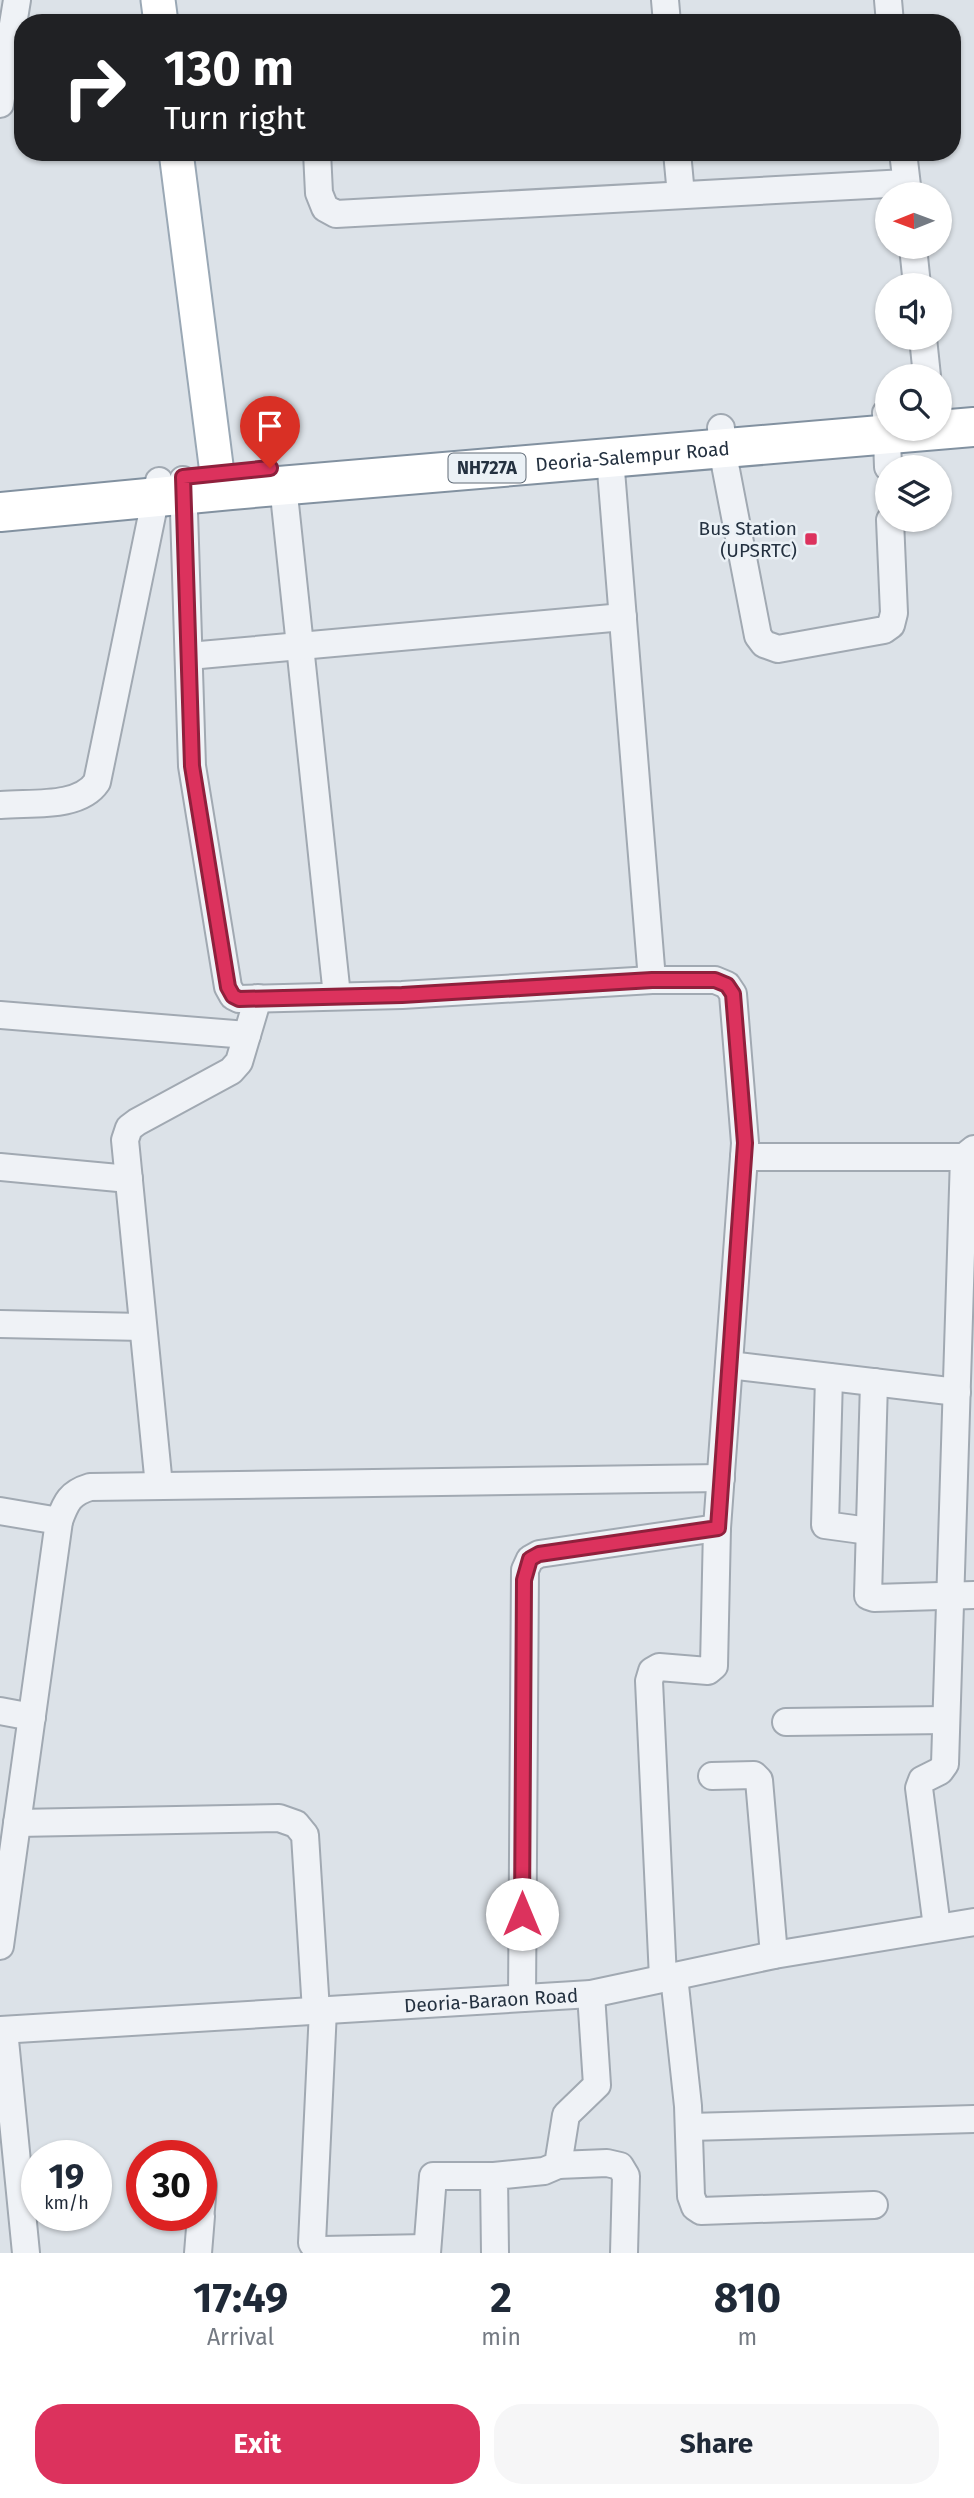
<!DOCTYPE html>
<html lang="en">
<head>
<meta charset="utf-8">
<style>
  :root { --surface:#fff; --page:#f6f6f7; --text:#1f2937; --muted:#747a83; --accent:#dc325d }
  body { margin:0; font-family:"Fira Sans",sans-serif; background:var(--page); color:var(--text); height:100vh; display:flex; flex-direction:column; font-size:26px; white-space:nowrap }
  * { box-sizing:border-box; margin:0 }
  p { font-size:23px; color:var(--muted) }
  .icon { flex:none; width:38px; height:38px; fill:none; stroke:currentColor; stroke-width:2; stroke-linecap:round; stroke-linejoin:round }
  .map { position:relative; height:2253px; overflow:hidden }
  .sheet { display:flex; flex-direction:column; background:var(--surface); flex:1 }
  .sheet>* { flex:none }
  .top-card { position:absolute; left:14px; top:14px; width:947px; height:147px; border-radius:28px; box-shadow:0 2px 5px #0004; background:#202124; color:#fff; overflow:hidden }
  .needle { width:46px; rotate:269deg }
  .fabs { position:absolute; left:875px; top:182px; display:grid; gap:14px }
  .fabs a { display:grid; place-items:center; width:77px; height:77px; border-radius:50%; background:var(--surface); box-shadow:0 2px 5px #0004; font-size:35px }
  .speed { position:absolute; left:21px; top:2140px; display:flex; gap:14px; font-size:35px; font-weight:700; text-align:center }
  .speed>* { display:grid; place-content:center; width:91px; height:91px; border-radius:50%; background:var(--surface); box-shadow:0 2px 5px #0004; line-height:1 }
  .speed small { font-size:18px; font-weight:400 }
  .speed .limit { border:10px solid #d22; background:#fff; color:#111 }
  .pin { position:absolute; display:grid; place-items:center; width:60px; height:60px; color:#fff; margin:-72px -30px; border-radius:50% 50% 50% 0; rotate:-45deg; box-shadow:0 0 7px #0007 }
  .pin .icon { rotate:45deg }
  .me { position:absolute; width:77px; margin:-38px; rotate:0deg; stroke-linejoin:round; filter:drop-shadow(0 0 5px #0008) }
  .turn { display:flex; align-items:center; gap:24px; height:147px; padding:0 35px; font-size:32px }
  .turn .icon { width:91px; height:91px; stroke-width:2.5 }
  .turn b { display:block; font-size:49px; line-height:60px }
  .eta { display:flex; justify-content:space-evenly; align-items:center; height:119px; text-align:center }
  .eta b { font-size:42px; font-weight:700; line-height:49px }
  .primary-button { display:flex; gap:14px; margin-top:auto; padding:14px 35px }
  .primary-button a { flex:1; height:80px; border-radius:28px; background:var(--accent); color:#fff; font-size:28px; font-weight:700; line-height:80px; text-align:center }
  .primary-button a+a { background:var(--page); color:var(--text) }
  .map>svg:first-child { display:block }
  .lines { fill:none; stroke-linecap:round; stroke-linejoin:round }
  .minor-casing { stroke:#a1a9b2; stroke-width:30 }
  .major-casing { stroke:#9aa8b5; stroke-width:37 }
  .highway-casing { stroke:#8291a0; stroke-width:42 }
  .minor { stroke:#eff2f6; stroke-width:26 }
  .major { stroke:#fff; stroke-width:33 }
  .highway { stroke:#fff; stroke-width:38 }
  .route-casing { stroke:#8f203c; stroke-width:18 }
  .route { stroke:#dc325d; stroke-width:12 }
  .poi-dot { fill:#dc325d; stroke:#ebf1f6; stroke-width:2.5 }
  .labels { text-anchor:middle; stroke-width:5; stroke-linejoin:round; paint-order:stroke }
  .shield { fill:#ebf1f6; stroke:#606b77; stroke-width:2 }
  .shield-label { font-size:18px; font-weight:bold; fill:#243140 }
  .street-label { font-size:19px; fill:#243140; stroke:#ebf1f6 }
  .poi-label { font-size:19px; fill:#243140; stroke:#ebf1f6; text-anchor:end }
</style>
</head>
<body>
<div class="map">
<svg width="974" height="2253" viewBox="0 0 974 2253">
  <rect width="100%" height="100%" fill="#dce2e8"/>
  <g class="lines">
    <g class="minor-casing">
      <g id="minor">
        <path d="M665 0 667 23"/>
        <path d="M888 0 890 23"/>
        <path d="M0 104 17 0"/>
        <path d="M317 152 319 193 325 208 336 214 906 183"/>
        <path d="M677 152 681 195"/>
        <path d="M903 152 908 194"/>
        <path d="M913 247 917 285"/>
        <path d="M923 338 927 376"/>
        <path d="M886 413 888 467"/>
        <path d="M721 428 722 449 758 636 764 644 778 649 884 630 891 625 894 613 890 520"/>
        <path d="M610 458 652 980"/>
        <path d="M183 480 192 766 228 987 233 996 239 999 402 995 652 980H715L727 985 733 994 745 1143 717 1528 539 1554 530 1559 525 1570 522 1998"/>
        <path d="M283 485 337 996"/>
        <path d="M189 656 623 617"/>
        <path d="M0 805C30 802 79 809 97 782L159 481"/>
        <path d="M0 1015 247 1035"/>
        <path d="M744 1157H964L974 1149"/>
        <path d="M0 1167 129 1179"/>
        <path d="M0 1324 143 1327"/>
        <path d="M729 1365 957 1392"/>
        <path d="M829 1377 825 1525 869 1531"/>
        <path d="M874 1382 868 1596 874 1598 974 1595"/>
        <path d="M159 1486 125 1140 129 1128 137 1122 231 1071 239 1062 258 998"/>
        <path d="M0 1511 59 1521 0 1946"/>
        <path d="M59 1521C66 1502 70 1493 90 1487L721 1478"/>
        <path d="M0 1711 32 1717"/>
        <path d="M786 1722 946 1720"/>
        <path d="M712 1776 754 1775 759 1780 774 1955"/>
        <path d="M17 1823 279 1818 296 1824 305 1835 316 2011"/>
        <path d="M937 1927 919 1788 922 1780 940 1771 945 1764 964 1157"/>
        <path d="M674 1976 688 2106 691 2196 695 2207 701 2211 874 2205"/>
        <path d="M663 1978 649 1681 652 1671 659 1667 708 1671 714 1666 717 1528"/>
        <path d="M323 2010 312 2243 316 2249 322 2250 427 2248"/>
        <path id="s1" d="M0 2030 591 1994 774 1955 974 1922"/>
        <path d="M4 2030 26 2253"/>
        <path d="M689 2127 974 2119"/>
        <path d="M558 2165 607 2163 620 2166 626 2176 624 2253"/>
        <path d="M201 2209 203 2185"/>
        <path d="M198 2253 201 2216"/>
        <path d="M427 2253 433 2176H494"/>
        <path d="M495 2253 494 2176 544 2171 558 2165 566 2115 597 2085 591 1994"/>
      </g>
    </g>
    <g class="major-casing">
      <g id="major">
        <path d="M158 0 161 23"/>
        <path d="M176 152 217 473"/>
      </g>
    </g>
    <g class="highway-casing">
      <g id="highway">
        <path id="s2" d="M0 512 231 490 974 427"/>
      </g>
    </g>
    <use href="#minor" class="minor"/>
    <use href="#major" class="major"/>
    <use href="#highway" class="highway"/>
  </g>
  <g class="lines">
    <g class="route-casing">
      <path id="route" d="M270 468 183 477 192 766 228 987 233 996 239 999 402 995 652 980H715L727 985 733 994 745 1143 718 1528 539 1554 530 1559 524 1580 522 1914"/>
    </g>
    <use href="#route" class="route"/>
  </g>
  <rect class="poi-dot" x="804" y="532" width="14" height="14" rx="3.5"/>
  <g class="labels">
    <rect class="shield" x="448.5" y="453.5" width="77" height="29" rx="5"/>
    <g class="shield-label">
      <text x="487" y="474">NH727A</text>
    </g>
    <g class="street-label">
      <text dy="7" stroke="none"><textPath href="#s2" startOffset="635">Deoria-Salempur Road</textPath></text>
      <text dy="7" stroke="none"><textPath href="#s1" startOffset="492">Deoria-Baraon Road</textPath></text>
    </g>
    <g class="poi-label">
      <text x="797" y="535">Bus Station<tspan x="797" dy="22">(UPSRTC)</tspan></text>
    </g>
  </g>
</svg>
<div class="fabs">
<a><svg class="needle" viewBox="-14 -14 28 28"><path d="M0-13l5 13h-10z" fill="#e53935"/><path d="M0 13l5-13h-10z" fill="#747a83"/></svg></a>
<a><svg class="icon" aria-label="sound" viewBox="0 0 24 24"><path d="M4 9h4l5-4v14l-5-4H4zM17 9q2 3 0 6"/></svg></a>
<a><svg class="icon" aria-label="search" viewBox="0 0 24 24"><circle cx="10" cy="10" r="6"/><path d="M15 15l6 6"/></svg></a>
<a><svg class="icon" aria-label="layers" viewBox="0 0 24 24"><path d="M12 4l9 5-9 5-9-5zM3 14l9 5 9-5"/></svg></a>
</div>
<div class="speed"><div>19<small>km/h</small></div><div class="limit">30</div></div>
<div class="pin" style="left:270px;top:468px;background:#d93025"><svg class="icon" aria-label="arrive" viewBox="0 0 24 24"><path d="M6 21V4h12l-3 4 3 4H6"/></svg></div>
<svg class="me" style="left:522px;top:1914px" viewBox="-20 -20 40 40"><circle r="19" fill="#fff"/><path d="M0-13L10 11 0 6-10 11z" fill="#dc325d"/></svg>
<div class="top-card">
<div class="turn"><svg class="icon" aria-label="right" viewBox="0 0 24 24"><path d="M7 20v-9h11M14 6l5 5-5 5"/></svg><div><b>130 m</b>Turn right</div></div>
</div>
</div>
<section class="sheet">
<div class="eta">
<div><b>17:49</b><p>Arrival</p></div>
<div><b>2</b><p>min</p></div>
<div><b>810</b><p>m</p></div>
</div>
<div class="primary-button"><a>Exit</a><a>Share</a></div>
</section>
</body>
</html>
